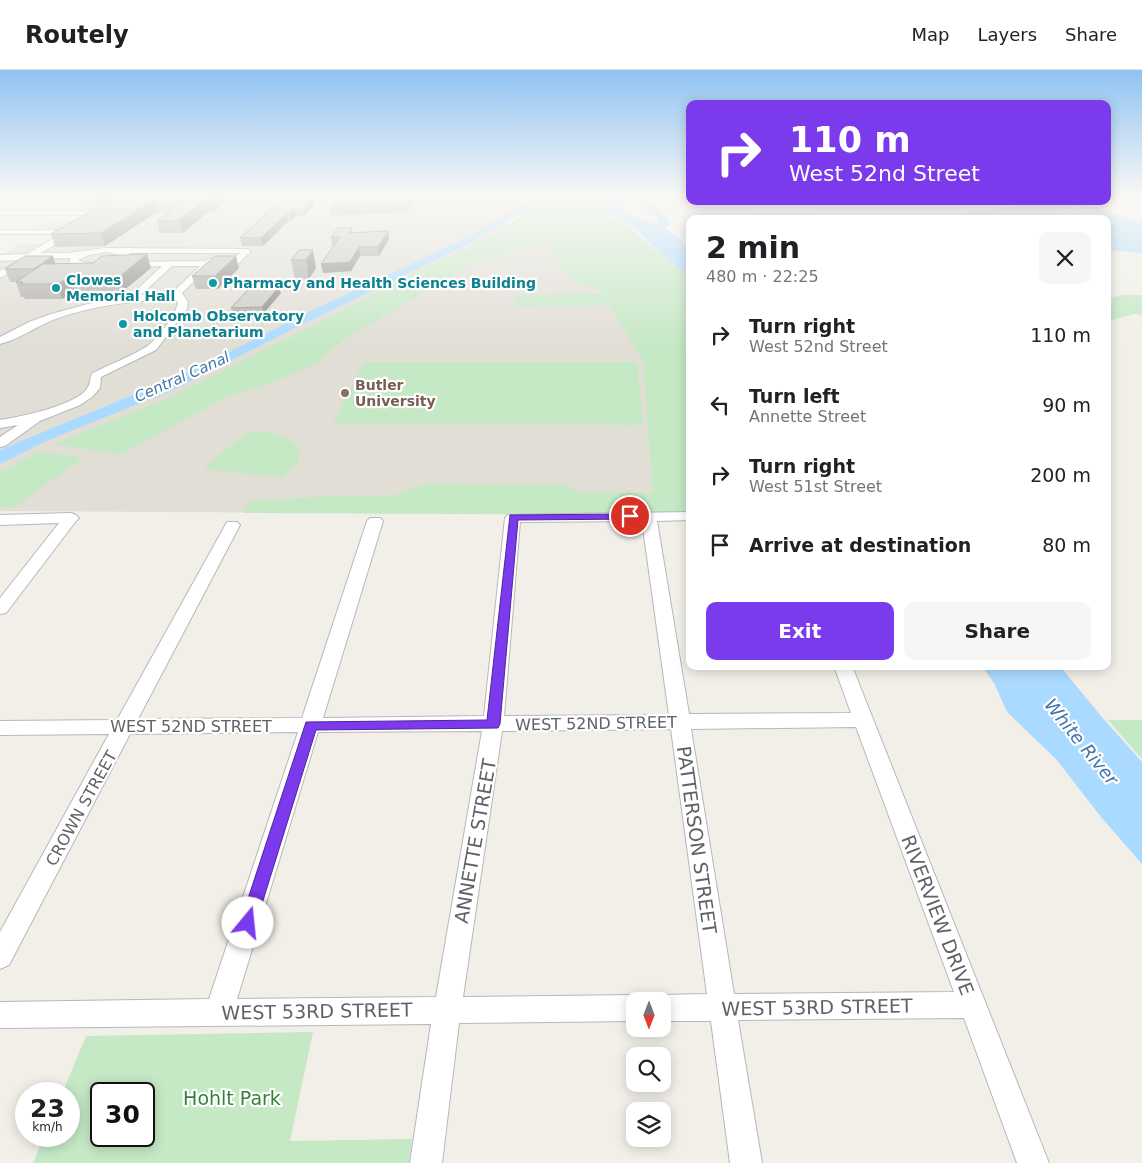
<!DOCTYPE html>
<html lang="en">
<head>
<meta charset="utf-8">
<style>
  :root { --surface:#fff; --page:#f6f6f6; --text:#202124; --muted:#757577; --line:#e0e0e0; --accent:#7c3aed }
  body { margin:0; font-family:"DejaVu Sans",sans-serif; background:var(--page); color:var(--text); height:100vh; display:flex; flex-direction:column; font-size:19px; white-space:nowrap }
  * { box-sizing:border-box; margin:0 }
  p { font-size:16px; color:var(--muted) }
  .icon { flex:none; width:28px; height:28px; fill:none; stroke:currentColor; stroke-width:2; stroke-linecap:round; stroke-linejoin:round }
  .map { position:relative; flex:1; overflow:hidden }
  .drawer { position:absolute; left:686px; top:145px; width:425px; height:455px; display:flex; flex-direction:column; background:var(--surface); border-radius:10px; box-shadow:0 2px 12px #0003 }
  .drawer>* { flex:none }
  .guide { position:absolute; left:686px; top:30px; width:425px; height:105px; border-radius:10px; box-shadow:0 2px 12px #0003; background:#7c3aed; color:#fff; overflow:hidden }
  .needle { width:32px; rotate:180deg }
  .buttons { position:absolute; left:626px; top:922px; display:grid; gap:10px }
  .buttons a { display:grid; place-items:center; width:45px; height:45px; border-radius:10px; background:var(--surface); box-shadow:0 2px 12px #0003; font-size:25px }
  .speed { position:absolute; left:15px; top:1012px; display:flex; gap:10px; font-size:25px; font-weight:700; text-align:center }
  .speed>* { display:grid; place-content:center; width:65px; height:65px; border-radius:50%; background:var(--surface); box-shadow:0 2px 12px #0003; line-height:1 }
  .speed small { font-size:12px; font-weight:400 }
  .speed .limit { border:2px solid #111; border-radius:8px; background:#fff; color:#111 }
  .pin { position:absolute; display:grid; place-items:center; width:42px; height:42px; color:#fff; margin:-21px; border:2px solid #fff; border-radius:50%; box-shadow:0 1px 5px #0007 }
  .me { position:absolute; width:55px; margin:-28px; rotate:17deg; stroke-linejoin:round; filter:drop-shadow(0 0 4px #0008) }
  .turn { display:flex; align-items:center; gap:18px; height:105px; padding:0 20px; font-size:22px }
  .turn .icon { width:65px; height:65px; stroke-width:2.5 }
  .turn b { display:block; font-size:35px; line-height:42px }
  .round { display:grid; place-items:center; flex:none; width:52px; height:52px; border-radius:10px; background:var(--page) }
  .summary { display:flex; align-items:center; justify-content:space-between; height:85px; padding:0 20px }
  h1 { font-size:30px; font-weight:800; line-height:38px }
  .action { display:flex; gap:10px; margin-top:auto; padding:10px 20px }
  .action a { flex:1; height:58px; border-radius:10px; background:var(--accent); color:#fff; font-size:20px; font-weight:800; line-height:58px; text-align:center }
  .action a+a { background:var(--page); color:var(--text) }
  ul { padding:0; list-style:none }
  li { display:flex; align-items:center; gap:15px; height:70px; padding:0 20px }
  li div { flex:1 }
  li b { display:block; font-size:19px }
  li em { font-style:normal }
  header { display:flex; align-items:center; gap:30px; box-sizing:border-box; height:70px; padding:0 25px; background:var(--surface); border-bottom:1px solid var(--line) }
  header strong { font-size:24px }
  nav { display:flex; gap:28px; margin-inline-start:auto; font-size:18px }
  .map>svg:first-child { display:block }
  .education { fill:#e1ded6 }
  .green { fill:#c5e8c5; fill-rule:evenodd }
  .water { fill:#aadaff; fill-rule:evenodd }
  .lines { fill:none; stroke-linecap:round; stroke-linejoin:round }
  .minor-casing { stroke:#b5b8bc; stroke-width:2 }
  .major-casing { stroke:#f2c960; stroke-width:3 }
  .minor { fill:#fff; fill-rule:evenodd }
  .major { fill:#fff2af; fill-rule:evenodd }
  .wall { fill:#afaea9 }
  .shaded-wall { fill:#8f8d8a }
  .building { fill:#cccac5; stroke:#8f8d8a }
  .route { fill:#7c3aed; stroke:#51269a }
  .culture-dot { fill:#0f9aa8; stroke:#fff; stroke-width:2 }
  .education-dot { fill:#8d6e63; stroke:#fff; stroke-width:2 }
  .labels { text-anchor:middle; stroke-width:4.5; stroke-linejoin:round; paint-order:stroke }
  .far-culture-label { font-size:14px; font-weight:bold; fill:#0d838f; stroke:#fff; text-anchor:start }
  .far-education-label { font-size:14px; font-weight:bold; fill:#785e54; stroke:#fff; text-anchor:start }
  .far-water-label { font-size:15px; font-style:italic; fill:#4174aa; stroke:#fff }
  .street-label { font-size:16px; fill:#5f6368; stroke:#fff }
  .water-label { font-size:18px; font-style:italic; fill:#4174aa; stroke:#fff }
  .near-street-label { font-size:19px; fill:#5f6368; stroke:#fff }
  .near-park-label { font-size:19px; fill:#348238; stroke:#fff }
</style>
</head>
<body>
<header>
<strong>Routely</strong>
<nav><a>Map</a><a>Layers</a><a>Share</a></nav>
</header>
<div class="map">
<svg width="1142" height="1093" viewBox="0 0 1142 1093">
  <rect width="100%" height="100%" fill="#f1efe8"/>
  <path class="education" d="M105 125H538L491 154 625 153 649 174 661 180H690V445L0 441V205L5 201H0V186L19 174H49L68 163 29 162 46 152H85L99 143H72L87 134 74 133 87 126Z"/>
  <g class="green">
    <path d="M559 125H607L608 145C639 160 661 188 690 207V445L243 443 249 431 350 425 391 426 426 414 565 415 579 422 653 423 643 290 609 235 516 237V225L605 224C596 216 583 217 573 210 565 204 556 186 549 177L534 175 512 181 501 189 476 192 342 270 319 292 276 311 226 327 120 385 54 374 172 327 413 204 492 166 534 138Z"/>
    <path d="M1123 225H1142V245L1135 244 1108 251V228Z"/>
    <path d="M364 292H637L643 355 333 354Z"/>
    <path d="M248 362C267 361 292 364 300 382L297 394 283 407 207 400 206 396Z"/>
    <path d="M40 381 83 388 13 438 0 436V403Z"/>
    <path d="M1108 650H1142V689Z"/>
    <path d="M313 962 290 1071 412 1069 409 1093H33L44 1066H69V1024H62L86 966ZM101 1024H144V1066H101Z"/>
  </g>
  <g class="water">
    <path d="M539 125H554L465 176 299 256 173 320 46 371 0 394V380L200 297 302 245 466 168Z"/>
    <path d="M607 125H641L669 149V155L665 158 679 168 690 180V205L676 196 631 155 610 145 607 135ZM629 128 639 131 646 137V140L657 147 659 153 655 154 625 143 624 140 626 130Z"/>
    <path d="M1021 131H1065L1093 136 1142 154V183L1108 180V149H1087L1099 146 1097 141C1084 136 1067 136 1055 143L1066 149H955L961 144 968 142 1017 136Z"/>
    <path d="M764 142H792L840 149H742Z"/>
    <path d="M982 596H1060L1101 646 1142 692V794L1101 747 1056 689 1007 642 994 613Z"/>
  </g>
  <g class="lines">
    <g class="minor-casing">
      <g id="minor">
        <path d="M0 125H139L142 127 139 129 0 128Z"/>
        <path d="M246 125H472L469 127 200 129 197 127 200 125Z"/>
        <path d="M0 141H100L104 143 100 145H0Z"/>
        <path d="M73 158 77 160 76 162 41 183H68L106 178 247 179 251 181 237 195 210 196 182 223 188 232 187 239 156 280 101 307 100 318 92 327 80 335 40 351 5 376 0 377V367L18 355 0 358V350C19 347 79 335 88 317 91 312 89 308 93 303 110 294 130 287 146 277 157 270 176 244 178 233L175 229C133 231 92 235 53 250 35 257 18 270 0 274V267L29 252 51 244 88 234 129 227 162 196 127 197 123 194 124 192 205 191 210 188 214 191 232 190 240 183H129L130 187C114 200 89 201 70 193V188L33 189 0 208V201L19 190 0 191V185L27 184 60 164H0V160H68ZM106 182 122 185C110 194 91 196 78 190L89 185ZM172 196H200L172 223 141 225Z"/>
        <path d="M690 442V450L657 451 689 644 851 643 834 596H852L1049 1093H1017L964 948 738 950 762 1093H730L711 951H662V931H651L652 929 662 925 707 924 671 659 502 661 463 927 635 925 645 929 646 931H635V951L459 953 442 1093H410L431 954 0 958V932L209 929 298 662 130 664 9 895 0 899V862L109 664 0 665V651L117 650 227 452H237L240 455 138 649 302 648 367 451 370 448H380L383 451 323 648 484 646 505 448 508 445ZM642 451 669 645 504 646 520 452ZM856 657 954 922 734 924 691 659ZM482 661 436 927 237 929 318 662Z"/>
        <path d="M71 443 76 445 79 448 76 451 6 543 0 544V528L59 453 0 455V445Z"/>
      </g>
    </g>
    <g class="major-casing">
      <path id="major" d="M1119 125H1131L1142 127V133Z"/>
    </g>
    <use href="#minor" class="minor"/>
    <use href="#major" class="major"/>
  </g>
  <g class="wall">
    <path d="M110 125 111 130 223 125 225 132 214 141 208 142 183 163H160L157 151 167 143H158L154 144 105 176 55 177 51 164 104 133H93L91 128Z"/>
    <path d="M366 125H408L412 133 407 142 331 146 330 137 365 126Z"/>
    <path d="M283 128 315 134 304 146H296L291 151H288L263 176H242L240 168Z"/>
    <path d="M352 158V162L388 161 389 169 379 186H360L351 201 323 203 334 176H332L331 167Z"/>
    <path d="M299 180 316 198 309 209H295L291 190Z"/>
    <path d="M55 194 151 198 123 221H75L62 229H25L24 227H21L16 212H10L5 199Z"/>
    <path d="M239 198 218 219H196L192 206Z"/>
    <path d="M281 223 263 244H232L231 238Z"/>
  </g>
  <g class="shaded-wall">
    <path d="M110 125 111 130 106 133 105 128Z"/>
    <path d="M216 125H223L225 132 214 141 208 142 183 163 179 150 206 130Z"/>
    <path d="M408 125 409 130 411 126 412 133 407 142 406 134Z"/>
    <path d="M314 127 315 134 304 146 303 139Z"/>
    <path d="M155 131 158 143 154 144 105 176 101 163 151 132Z"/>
    <path d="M294 139 296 146 291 151 290 144Z"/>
    <path d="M286 144 288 151 263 176 261 168Z"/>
    <path d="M388 161 389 169 379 186 378 177Z"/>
    <path d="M359 177 360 186 351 201 323 203 321 194Z"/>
    <path d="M313 180 316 198 309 209 306 190Z"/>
    <path d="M147 184 151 198 123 221 119 207Z"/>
    <path d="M53 186 57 199 39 212 34 199Z"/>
    <path d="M236 186 239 198 218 219 215 206Z"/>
    <path d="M71 207 75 221 62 229 57 214Z"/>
    <path d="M279 217 281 223 263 244 262 237Z"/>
  </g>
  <g class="building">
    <path d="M97 125H110L105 128H91Z"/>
    <path d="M120 125H216L211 129 206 130 179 150 157 151 183 131H155L151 132 101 163 51 164Z"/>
    <path d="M366 125H408L407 126H411L406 134 330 137 341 126H365Z"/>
    <path d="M314 127 303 139H294L290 144H286L261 168H240L283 128Z"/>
    <path d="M338 158H352L349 163 388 161 378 177H359L350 192 321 194 340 167H331Z"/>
    <path d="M299 180H313L306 190H291Z"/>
    <path d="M147 184 119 207H71L57 214H20L23 212H16L43 194 93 193 102 186Z"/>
    <path d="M25 186H53L34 199H5Z"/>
    <path d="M215 186H236L215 206H192Z"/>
    <path d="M251 217H279L262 237 231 238Z"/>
  </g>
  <linearGradient id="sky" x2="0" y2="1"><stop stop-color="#8fc3f1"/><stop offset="0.45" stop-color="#f9f8f5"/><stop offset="1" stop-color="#f9f8f5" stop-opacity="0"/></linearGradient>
  <rect width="1142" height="278" fill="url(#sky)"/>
  <path class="route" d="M630 444 635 446 633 449 518 450 500 654 498 658 316 660 256 853 254 858 248 860 242 858 240 853 306 652 487 650 510 445Z"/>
  <g class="culture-dot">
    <circle cx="213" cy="213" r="5"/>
    <circle cx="56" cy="218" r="5"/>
    <circle cx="123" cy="254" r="5"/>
  </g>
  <circle class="education-dot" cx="345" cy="323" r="5"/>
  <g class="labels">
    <g class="far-culture-label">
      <text x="66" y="215">Clowes<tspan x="66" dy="16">Memorial Hall</tspan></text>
      <text x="223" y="218">Pharmacy and Health Sciences Building</text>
      <text x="133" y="251">Holcomb Observatory<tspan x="133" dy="16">and Planetarium</tspan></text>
    </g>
    <g class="far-education-label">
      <text x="355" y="320">Butler<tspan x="355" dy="16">University</tspan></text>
    </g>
    <g class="far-water-label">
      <text transform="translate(182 307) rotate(-24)" y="5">Central Canal</text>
    </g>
    <g class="street-label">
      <text transform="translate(596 653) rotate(-1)" y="6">WEST 52ND STREET</text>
      <text x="191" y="662">WEST 52ND STREET</text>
      <text transform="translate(81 738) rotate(-61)" y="6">CROWN STREET</text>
    </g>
    <g class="water-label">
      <text transform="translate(1081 672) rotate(51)" y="6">White River</text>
    </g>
    <g class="near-street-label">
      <text transform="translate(697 770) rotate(82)" y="7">PATTERSON STREET</text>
      <text transform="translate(475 771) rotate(-80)" y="7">ANNETTE STREET</text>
      <text transform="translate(938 845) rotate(69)" y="7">RIVERVIEW DRIVE</text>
      <text transform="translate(817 937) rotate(-1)" y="7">WEST 53RD STREET</text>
      <text transform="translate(317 941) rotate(-1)" y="7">WEST 53RD STREET</text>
    </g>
    <g class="near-park-label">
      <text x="232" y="1035">Hohlt Park</text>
    </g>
  </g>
</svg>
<div class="buttons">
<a><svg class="needle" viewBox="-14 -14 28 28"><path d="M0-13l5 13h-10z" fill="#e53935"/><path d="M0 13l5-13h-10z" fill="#757577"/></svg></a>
<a><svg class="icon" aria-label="search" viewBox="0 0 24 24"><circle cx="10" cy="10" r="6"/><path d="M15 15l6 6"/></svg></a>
<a><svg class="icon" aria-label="layers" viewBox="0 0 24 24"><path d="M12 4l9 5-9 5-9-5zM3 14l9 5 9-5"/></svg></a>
</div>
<div class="speed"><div>23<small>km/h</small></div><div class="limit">30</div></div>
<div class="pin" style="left:630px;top:446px;background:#d93025"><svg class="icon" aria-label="arrive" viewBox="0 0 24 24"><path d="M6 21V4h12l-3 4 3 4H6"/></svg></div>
<svg class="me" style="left:248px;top:853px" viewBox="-20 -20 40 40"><circle r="19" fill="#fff"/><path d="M0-13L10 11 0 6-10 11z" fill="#7c3aed"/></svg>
<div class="guide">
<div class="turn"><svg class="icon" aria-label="right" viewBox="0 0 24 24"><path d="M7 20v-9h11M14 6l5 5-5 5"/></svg><div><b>110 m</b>West 52nd Street</div></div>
</div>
<section class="drawer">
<div class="summary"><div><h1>2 min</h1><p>480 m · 22:25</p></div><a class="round"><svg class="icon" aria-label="close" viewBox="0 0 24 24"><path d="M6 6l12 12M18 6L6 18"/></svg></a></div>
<ul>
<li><svg class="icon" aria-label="right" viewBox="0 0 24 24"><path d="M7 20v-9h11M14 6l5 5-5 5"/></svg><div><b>Turn right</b><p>West 52nd Street</p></div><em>110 m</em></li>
<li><svg class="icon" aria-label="left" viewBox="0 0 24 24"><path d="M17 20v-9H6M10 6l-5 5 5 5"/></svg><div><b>Turn left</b><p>Annette Street</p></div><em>90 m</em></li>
<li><svg class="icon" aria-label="right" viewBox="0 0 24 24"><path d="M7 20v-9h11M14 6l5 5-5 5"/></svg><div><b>Turn right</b><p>West 51st Street</p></div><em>200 m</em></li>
<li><svg class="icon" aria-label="arrive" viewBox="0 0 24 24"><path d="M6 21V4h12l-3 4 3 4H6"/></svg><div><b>Arrive at destination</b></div><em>80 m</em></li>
</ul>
<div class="action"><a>Exit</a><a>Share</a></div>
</section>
</div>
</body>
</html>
